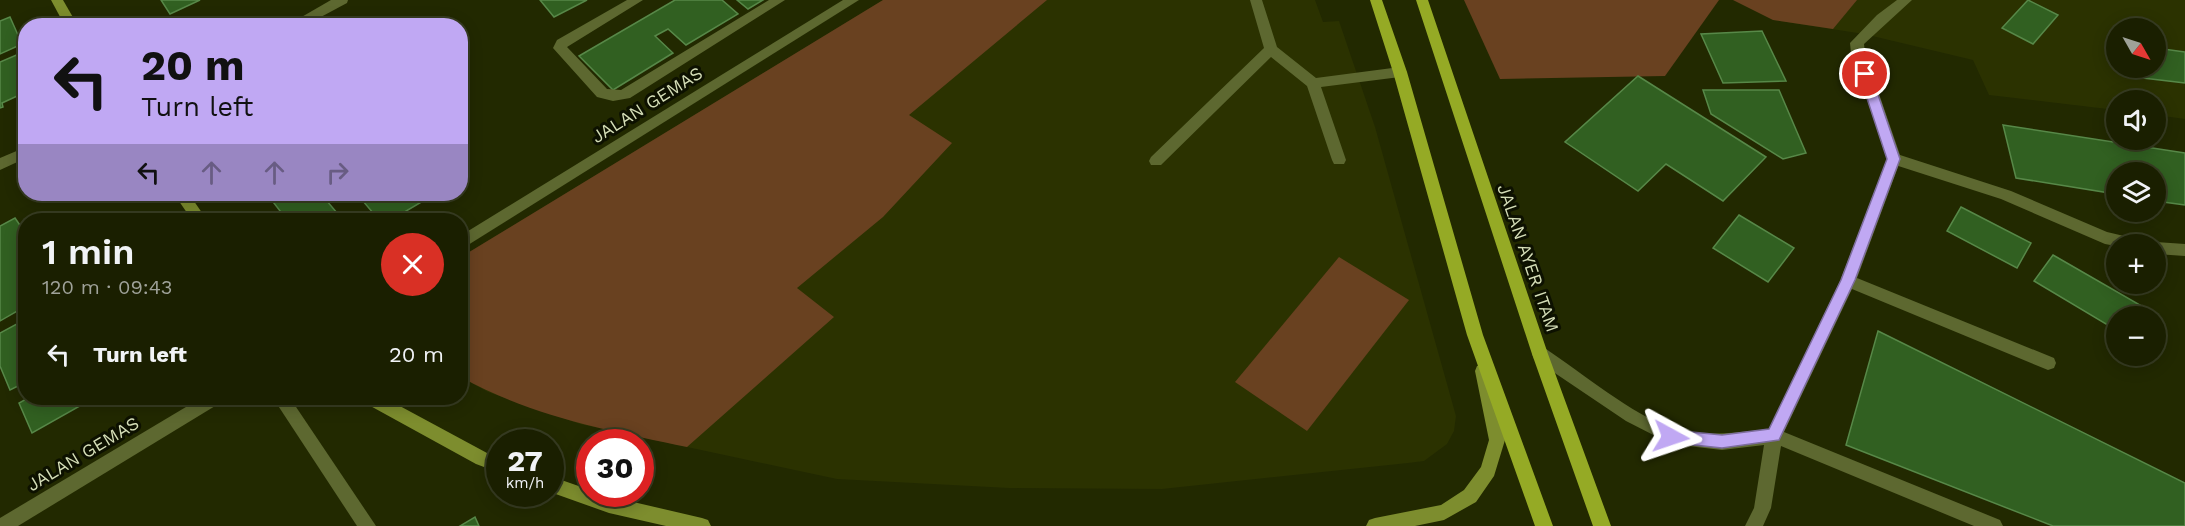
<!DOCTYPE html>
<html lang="en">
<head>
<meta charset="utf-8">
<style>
  :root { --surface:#1a1f00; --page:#272c0f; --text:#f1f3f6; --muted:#9fa299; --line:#383d22 }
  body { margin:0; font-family:"Work Sans",sans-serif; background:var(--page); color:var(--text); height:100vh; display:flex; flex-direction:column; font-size:22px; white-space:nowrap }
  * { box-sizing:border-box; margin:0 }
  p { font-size:20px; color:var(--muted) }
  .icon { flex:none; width:33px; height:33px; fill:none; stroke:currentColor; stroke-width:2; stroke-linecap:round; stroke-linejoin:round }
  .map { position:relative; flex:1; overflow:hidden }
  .sheet { position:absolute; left:18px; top:213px; width:450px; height:192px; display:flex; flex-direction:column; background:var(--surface); border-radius:24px; box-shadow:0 3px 15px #0003,0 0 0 2px var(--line) }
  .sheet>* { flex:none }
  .hud { position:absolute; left:18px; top:18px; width:450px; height:183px; border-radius:24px; box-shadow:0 3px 15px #0003,0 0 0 2px var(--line); background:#c0a8f3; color:#111; overflow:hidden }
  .needle { width:39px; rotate:129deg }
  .buttons { position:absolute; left:2106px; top:18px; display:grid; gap:12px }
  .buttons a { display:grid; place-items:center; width:60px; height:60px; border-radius:50%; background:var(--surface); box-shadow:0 3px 15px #0003,0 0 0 2px var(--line); font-size:30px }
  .speed { position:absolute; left:486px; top:429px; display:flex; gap:12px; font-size:30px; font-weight:700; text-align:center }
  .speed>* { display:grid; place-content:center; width:78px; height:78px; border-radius:50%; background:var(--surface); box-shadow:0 3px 15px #0003,0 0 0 2px var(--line); line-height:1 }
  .speed small { font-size:15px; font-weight:400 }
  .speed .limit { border:9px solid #d22; background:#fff; color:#111 }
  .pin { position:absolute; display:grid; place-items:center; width:51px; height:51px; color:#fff; margin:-26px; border:3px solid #fff; border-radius:50%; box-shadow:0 2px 6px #0007 }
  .me { position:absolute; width:66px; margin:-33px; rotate:95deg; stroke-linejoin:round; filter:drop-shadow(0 0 4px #0008) }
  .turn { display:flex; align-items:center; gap:21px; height:126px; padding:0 24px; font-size:27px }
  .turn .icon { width:78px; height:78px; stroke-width:2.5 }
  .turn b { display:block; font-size:42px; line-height:51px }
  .lanes { display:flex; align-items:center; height:57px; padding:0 24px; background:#0003; justify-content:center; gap:30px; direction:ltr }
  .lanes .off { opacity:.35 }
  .round { display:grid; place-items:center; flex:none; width:63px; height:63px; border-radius:32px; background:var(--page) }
  .summary { display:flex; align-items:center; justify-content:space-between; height:102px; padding:0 24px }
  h1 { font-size:36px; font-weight:600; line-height:45px }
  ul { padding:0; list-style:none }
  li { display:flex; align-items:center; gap:18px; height:78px; padding:0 24px }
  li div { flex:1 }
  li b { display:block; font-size:22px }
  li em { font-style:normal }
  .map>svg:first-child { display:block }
  .built { fill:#2b3200; fill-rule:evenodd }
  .green { fill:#694120 }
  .building { fill:#316021; stroke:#578848; stroke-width:1.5 }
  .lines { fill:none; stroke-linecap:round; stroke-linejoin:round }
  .lane { fill:#5d6830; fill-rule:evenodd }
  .street { fill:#5d6830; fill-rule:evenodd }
  .secondary { fill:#7d8d2e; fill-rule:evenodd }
  .primary { fill:#95aa25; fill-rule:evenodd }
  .route { fill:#c0a8f3; stroke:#7d6d9e; stroke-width:1.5 }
  .labels { text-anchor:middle; stroke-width:6; stroke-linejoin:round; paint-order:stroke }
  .street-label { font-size:18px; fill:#d5deb7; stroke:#0d1100 }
</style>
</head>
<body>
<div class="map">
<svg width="2185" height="526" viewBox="0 0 2185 526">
  <rect width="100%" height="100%" fill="#222900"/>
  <g class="built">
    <path d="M883 0H1315L1323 22 1339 21 1375 127 1456 416 1454 431 1447 444 1424 461 1408 463 1162 489 1009 488 837 479 580 424 488 392 461 377V257Z"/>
    <path d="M1733 0H2185V119L2156 115V100H2116V110L1989 95 1973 60 1864 34 1773 20ZM2116 28H2156V68H2116Z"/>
  </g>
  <g class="green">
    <path d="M883 0H1047L909 115 952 143 883 217 797 288 834 317 687 447C610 431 530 416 461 377V257Z"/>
    <path d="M1464 0H1719L1665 76 1500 79Z"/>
    <path d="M1733 0H1857L1833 29 1773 20Z"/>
    <path d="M1339 257 1409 300 1307 431 1235 382Z"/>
  </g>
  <g class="building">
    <path d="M161 0H200L170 14Z"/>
    <path d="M540 0H587L554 17Z"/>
    <path d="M675 0H722L738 14 686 45 668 29 655 36 673 53 613 90 579 56Z"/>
    <path d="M737 0H763L748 9Z"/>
    <path d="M2028 0 2058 15 2033 44 2002 28Z"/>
    <path d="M10 17 22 44 0 54V21Z"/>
    <path d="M1762 31 1786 81 1723 83 1701 34Z"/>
    <path d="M2156 48 2185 52V83L2143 78 2139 68H2156Z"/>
    <path d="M26 51V92L2 103 3 107 0 108V62Z"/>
    <path d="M1638 76 1766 157 1723 201 1666 164 1638 191 1565 142Z"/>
    <path d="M1703 90H1779L1806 153 1783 159 1711 114Z"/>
    <path d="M2003 125 2185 153V205L2156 201V172H2116V194L2016 178Z"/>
    <path d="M267 194H321L343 220H287Z"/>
    <path d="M357 194H435L391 220H379Z"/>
    <path d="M1961 207 2031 243 2017 268 1947 231Z"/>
    <path d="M1739 215 1794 248 1768 282 1713 248Z"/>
    <path d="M15 218 26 234V306L0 321V226Z"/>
    <path d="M2053 255 2159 316 2156 322V316H2116V330L2034 281Z"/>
    <path d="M26 319V382L10 390 0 366V333Z"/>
    <path d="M1878 331 2185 483V526H2053L1846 445Z"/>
    <path d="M28 398H94L32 433 19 403Z"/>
    <path d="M475 517 479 526H460Z"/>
  </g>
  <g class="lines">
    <g class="lane">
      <path d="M627 0H643L567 47 607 89 621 90 769 0H785L630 98 613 101 597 97 553 48 557 40Z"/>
      <path d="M1250 0H1262L1277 47 1316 78 1400 67 1407 72 1400 77 1321 87 1346 160 1344 164H1334L1332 160 1307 86 1271 57 1161 165H1151L1149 161 1151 157 1264 48Z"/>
      <path d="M1897 0H1912L1864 44 1865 53 1900 155 2011 191 2107 232 2141 240 2143 244 2116 246 2105 244 2001 199 1889 163 1851 53 1850 43 1877 15Z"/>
      <path d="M2156 242 2185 244V256L2156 254V244H2150Z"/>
    </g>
    <g class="street">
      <path d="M331 0H348L347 3 304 26H286Z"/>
      <path d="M843 0H859L460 250V236Z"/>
      <path d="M26 147V158L0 170V158Z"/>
      <path d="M1894 153 1899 155 1901 159 1857 278 2054 358 2056 363 2054 368 2048 370 1852 289 1784 432 2000 520 2003 526H1974L1781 446 1771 508 1763 526H1745L1754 508 1764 445 1722 450 1671 444 1626 421 1534 359 1532 354 1534 349 1540 347 1546 349C1582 373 1632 414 1672 429 1696 438 1743 432 1769 429L1840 281 1887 159 1889 155Z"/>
      <path d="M201 398H222L220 403 18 526H0V518Z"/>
      <path d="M273 398H290L376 526H357Z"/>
    </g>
    <g class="secondary">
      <path d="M51 0H63L78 26H65Z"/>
      <path d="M174 194H189L207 220H192Z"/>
      <path d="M1483 364 1489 366 1491 371 1505 440 1494 476 1476 502 1444 520 1415 526H1366L1369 520 1375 518 1441 505 1464 490 1481 467 1489 440 1475 371 1477 366Z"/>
      <path d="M363 398H385L487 453 500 457V473L476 464 365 403Z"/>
      <path d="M550 476 590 490V494H599L702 518 708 520 711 526H666L609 513 550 492Z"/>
    </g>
    <g class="primary">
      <path d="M1370 0H1382L1407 72 1483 335 1553 526H1535L1467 335 1393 72Z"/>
      <path d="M1416 0H1428L1548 354 1611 526H1593L1532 354Z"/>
    </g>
  </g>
  <path class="route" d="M1865 69 1871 74 1900 159 1855 280 1779 440 1722 448 1666 442 1664 437 1666 432 1671 430 1722 435 1769 429 1841 280 1887 159 1859 74Z"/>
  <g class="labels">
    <g class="street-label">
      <text transform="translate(647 105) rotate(-32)" y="6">JALAN GEMAS</text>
      <text transform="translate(1528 258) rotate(71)" y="6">JALAN AYER ITAM</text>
      <text transform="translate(83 454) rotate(-31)" y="6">JALAN GEMAS</text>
    </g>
  </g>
</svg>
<div class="buttons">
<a><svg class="needle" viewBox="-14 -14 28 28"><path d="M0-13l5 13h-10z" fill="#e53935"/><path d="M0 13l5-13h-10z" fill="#9fa299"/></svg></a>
<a><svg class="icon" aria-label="sound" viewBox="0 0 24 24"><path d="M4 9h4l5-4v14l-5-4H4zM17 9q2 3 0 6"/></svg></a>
<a><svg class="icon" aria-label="layers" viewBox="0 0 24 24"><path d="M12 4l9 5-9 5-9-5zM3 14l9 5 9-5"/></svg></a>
<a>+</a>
<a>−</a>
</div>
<div class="speed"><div>27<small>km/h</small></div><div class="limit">30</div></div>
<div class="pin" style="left:1865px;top:74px;background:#d93025"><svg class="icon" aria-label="arrive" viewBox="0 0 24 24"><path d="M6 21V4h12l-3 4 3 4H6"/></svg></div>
<svg class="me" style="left:1671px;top:437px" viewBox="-20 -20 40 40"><path d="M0-17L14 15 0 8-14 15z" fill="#c0a8f3" stroke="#fff" stroke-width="4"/></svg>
<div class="hud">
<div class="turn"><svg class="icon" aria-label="left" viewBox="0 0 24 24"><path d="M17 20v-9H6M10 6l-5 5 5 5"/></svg><div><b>20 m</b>Turn left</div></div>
<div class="lanes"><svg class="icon" aria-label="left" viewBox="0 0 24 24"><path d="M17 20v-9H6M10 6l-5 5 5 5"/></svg><svg class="icon off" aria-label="ahead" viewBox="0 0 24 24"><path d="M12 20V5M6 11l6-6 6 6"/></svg><svg class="icon off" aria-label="ahead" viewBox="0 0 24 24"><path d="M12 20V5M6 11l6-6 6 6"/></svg><svg class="icon off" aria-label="right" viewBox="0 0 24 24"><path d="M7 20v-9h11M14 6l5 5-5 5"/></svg></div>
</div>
<section class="sheet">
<div class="summary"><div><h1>1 min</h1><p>120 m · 09:43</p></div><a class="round" style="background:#d93025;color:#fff"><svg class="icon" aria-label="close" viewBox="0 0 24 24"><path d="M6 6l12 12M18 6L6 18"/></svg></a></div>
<ul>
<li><svg class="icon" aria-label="left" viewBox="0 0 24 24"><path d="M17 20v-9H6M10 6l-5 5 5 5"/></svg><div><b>Turn left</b></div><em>20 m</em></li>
</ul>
</section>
</div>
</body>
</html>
